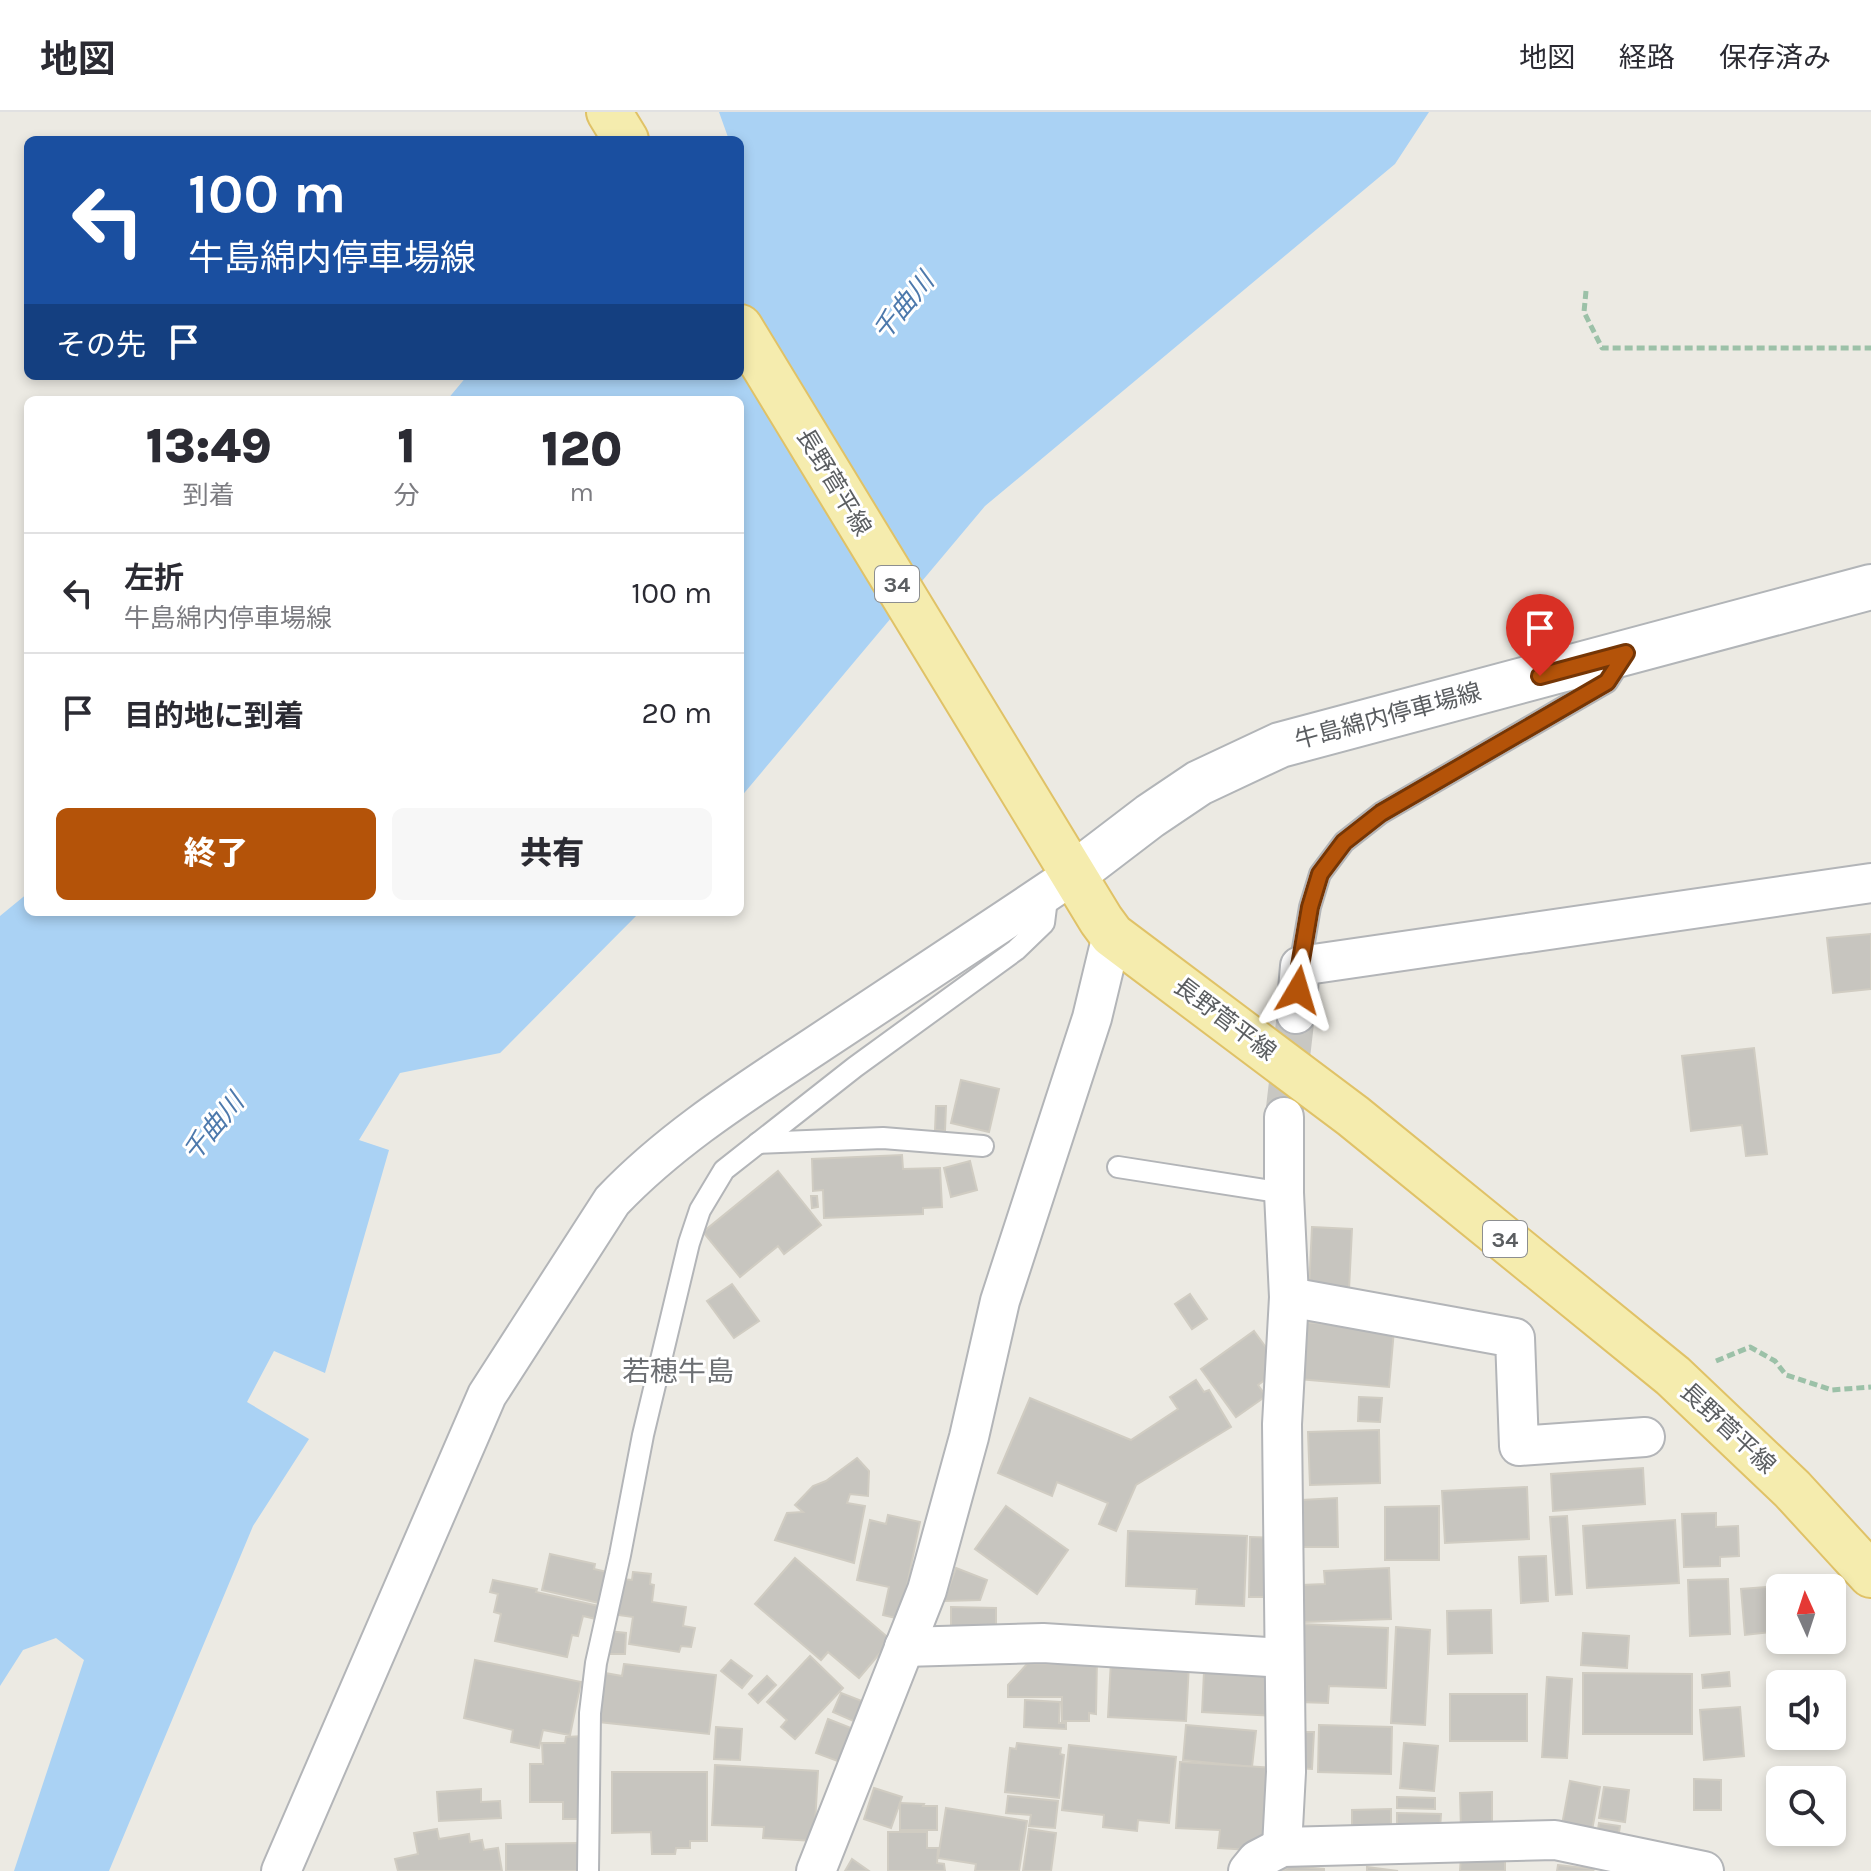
<!DOCTYPE html>
<html lang="ja">
<head>
<meta charset="utf-8">
<style>
  :root { --surface:#fff; --page:#f7f7f7; --text:#2b2b33; --muted:#7c7c81; --line:#e1e1e2; --accent:#b45309 }
  body { margin:0; font-family:Karla,"Noto Sans JP",sans-serif; background:var(--page); color:var(--text); height:100vh; display:flex; flex-direction:column; font-size:30px; white-space:nowrap }
  * { box-sizing:border-box; margin:0 }
  p { font-size:26px; color:var(--muted) }
  .icon { flex:none; width:44px; height:44px; fill:none; stroke:currentColor; stroke-width:2; stroke-linecap:round; stroke-linejoin:round }
  .map { position:relative; flex:1; overflow:hidden }
  .drawer { position:absolute; left:24px; top:284px; width:720px; height:520px; display:flex; flex-direction:column; background:var(--surface); border-radius:12px; box-shadow:0 4px 12px #0003 }
  .drawer>* { flex:none }
  .banner { position:absolute; left:24px; top:24px; width:720px; height:244px; border-radius:12px; box-shadow:0 4px 12px #0003; background:#1a4fa0; color:#fff; overflow:hidden }
  .needle { width:52px; rotate:357deg }
  .tools { position:absolute; left:1766px; top:1462px; display:grid; gap:16px }
  .tools a { display:grid; place-items:center; width:80px; height:80px; border-radius:12px; background:var(--surface); box-shadow:0 4px 12px #0003; font-size:40px }
  .pin { position:absolute; display:grid; place-items:center; width:68px; height:68px; color:#fff; margin:-82px -34px; border-radius:50% 50% 50% 0; rotate:-45deg; box-shadow:0 0 8px #0007 }
  .pin .icon { rotate:45deg }
  .me { position:absolute; width:88px; margin:-44px; rotate:7deg; stroke-linejoin:round; filter:drop-shadow(0 0 6px #0008) }
  .turn { display:flex; align-items:center; gap:28px; height:168px; padding:0 32px; font-size:36px }
  .turn .icon { width:104px; height:104px; stroke-width:2.5 }
  .turn b { display:block; font-size:56px; line-height:68px }
  .then { display:flex; align-items:center; height:76px; padding:0 32px; background:#0003; gap:16px; font-size:30px }
  .eta { display:flex; justify-content:space-evenly; align-items:center; height:136px; text-align:center }
  .eta b { font-size:48px; font-weight:800; line-height:56px }
  .button { display:flex; gap:16px; margin-top:auto; padding:16px 32px }
  .button a { flex:1; height:92px; border-radius:12px; background:var(--accent); color:#fff; font-size:32px; font-weight:800; line-height:92px; text-align:center }
  .button a+a { background:var(--page); color:var(--text) }
  ul { padding:0; list-style:none }
  li { display:flex; align-items:center; gap:24px; height:120px; padding:0 32px; border-top:2px solid var(--line) }
  li div { flex:1 }
  li b { display:block; font-size:30px }
  li em { font-style:normal }
  header { display:flex; align-items:center; gap:48px; box-sizing:border-box; height:112px; padding:0 40px; background:var(--surface); border-bottom:2px solid var(--line) }
  header strong { font-size:38px }
  nav { display:flex; gap:44px; margin-inline-start:auto; font-size:28px }
  .map>svg:first-child { display:block }
  .water { fill:#aad2f4 }
  .building { fill:#c7c5bf; stroke:#d0ccc2; stroke-width:2 }
  .lines { fill:none; stroke-linecap:round; stroke-linejoin:round }
  .minor-tunnel { stroke:#c8c7c2; stroke-width:38; stroke-dasharray:38 19; stroke-linecap:butt }
  .service-casing { stroke:#b3b5b8; stroke-width:24 }
  .minor-casing { stroke:#b3b5b8; stroke-width:42 }
  .secondary-casing { stroke:#b2b5b8; stroke-width:48 }
  .primary-casing { stroke:#e0c267; stroke-width:48 }
  .path { stroke:#9cc1a8; stroke-width:5; stroke-dasharray:8 4; stroke-linecap:butt }
  .service { stroke:#fff; stroke-width:20 }
  .minor { stroke:#fff; stroke-width:38 }
  .secondary { stroke:#fff; stroke-width:44 }
  .primary { stroke:#f5ecae; stroke-width:44 }
  .route-casing { stroke:#753606; stroke-width:20 }
  .route { stroke:#b45309; stroke-width:14 }
  .labels { text-anchor:middle; stroke-width:6; stroke-linejoin:round; paint-order:stroke }
  .shield { fill:#fff; stroke:#8c8e90; stroke-width:2 }
  .shield-label { font-size:22px; font-weight:bold; fill:#5b5e61 }
  .street-label { font-size:24px; fill:#5b5e61; stroke:#fff }
  .water-label { font-size:26px; font-style:italic; fill:#4d79ac; stroke:#fff }
  .quarter-label { font-size:28px; fill:#6c6f73; stroke:#fff }
</style>
</head>
<body>
<header>
<strong>地図</strong>
<nav><a>地図</a><a>経路</a><a>保存済み</a></nav>
</header>
<div class="map">
<svg width="1871" height="1759" viewBox="0 0 1871 1759">
  <rect width="100%" height="100%" fill="#eceae3"/>
  <g class="water">
    <path d="M719 0H1429L1395 52 985 394 740 686V288H447L467 264H740V28H729Z"/>
    <path d="M28 781V800H640L500 941 400 961 359 1028 389 1038 325 1261 274 1239 247 1290 309 1327 253 1414 109 1759H14L84 1548 56 1526 23 1538 0 1574V804Z"/>
  </g>
  <g class="building">
    <path d="M1871 822V877L1833 881 1827 826Z"/>
    <path d="M1754 936 1767 1042 1746 1044 1742 1013 1691 1019 1682 944Z"/>
    <path d="M961 968 999 977 989 1020 951 1011Z"/>
    <path d="M936 994H946L945 1019 935 1018Z"/>
    <path d="M902 1043 903 1057 940 1056 942 1095 923 1096V1102L824 1106 823 1078 813 1079 812 1047Z"/>
    <path d="M970 1049 977 1078 951 1085 944 1056Z"/>
    <path d="M778 1059 821 1113 784 1142 778 1134 740 1165 703 1120Z"/>
    <path d="M811 1084H817L818 1095 812 1096Z"/>
    <path d="M1312 1115 1352 1117 1349 1178 1309 1177Z"/>
    <path d="M732 1172 759 1209 734 1226 707 1189Z"/>
    <path d="M1190 1182 1207 1207 1192 1217 1175 1192Z"/>
    <path d="M1304 1210 1394 1218 1389 1275 1299 1267Z"/>
    <path d="M1254 1219 1281 1256 1258 1273 1266 1284 1236 1305 1201 1257Z"/>
    <path d="M1196 1268 1204 1280 1209 1278 1231 1315 1136 1373 1116 1419 1099 1412 1108 1391 1057 1370 1052 1384 998 1361 1030 1286 1131 1328 1178 1297 1170 1285Z"/>
    <path d="M1359 1285 1382 1286 1380 1310 1358 1309Z"/>
    <path d="M1379 1318 1380 1371 1310 1373 1308 1320Z"/>
    <path d="M857 1346 869 1359 868 1384 850 1382 847 1391 865 1394 854 1451 775 1428 787 1401 803 1400 795 1393 813 1374 826 1369Z"/>
    <path d="M1643 1356 1645 1392 1553 1399 1551 1362Z"/>
    <path d="M1527 1375 1529 1427 1445 1431 1442 1379Z"/>
    <path d="M1337 1386 1338 1435H1303L1302 1388Z"/>
    <path d="M1006 1394 1068 1438 1037 1482 975 1437Z"/>
    <path d="M1439 1394V1448H1385V1395Z"/>
    <path d="M1716 1401V1415L1738 1414 1739 1444 1720 1445V1454L1684 1455 1682 1402Z"/>
    <path d="M888 1403 920 1410 900 1507 883 1503 889 1475 857 1468 870 1408 886 1412Z"/>
    <path d="M1567 1404 1572 1482 1556 1483 1550 1405Z"/>
    <path d="M1675 1408 1679 1471 1587 1476 1583 1414Z"/>
    <path d="M1128 1419 1247 1424 1244 1494 1196 1492 1197 1477 1126 1474Z"/>
    <path d="M1250 1425 1277 1426 1276 1485H1249Z"/>
    <path d="M550 1442 595 1452 594 1457 607 1460 599 1491 542 1478Z"/>
    <path d="M1546 1444 1548 1489 1521 1491 1519 1445Z"/>
    <path d="M795 1446 891 1528 859 1566 828 1540 821 1548 755 1492Z"/>
    <path d="M956 1456 987 1468 980 1488 944 1489Z"/>
    <path d="M1389 1456 1391 1507 1304 1510 1302 1473 1325 1472 1324 1459Z"/>
    <path d="M633 1460 651 1462 650 1472 654 1473 652 1490 686 1495 683 1514 695 1516 691 1535 681 1534 679 1540 629 1532 633 1505 618 1503 623 1467 632 1468Z"/>
    <path d="M1728 1467 1730 1522 1690 1524 1688 1468Z"/>
    <path d="M493 1468 537 1477 536 1480 599 1494 596 1507 583 1504 578 1524 572 1523 567 1545 495 1529 501 1502 494 1500 498 1482 490 1480Z"/>
    <path d="M1791 1473V1476H1780V1519L1745 1523 1741 1477Z"/>
    <path d="M951 1495 996 1496V1530L951 1529Z"/>
    <path d="M1491 1498 1492 1541 1448 1542 1447 1499Z"/>
    <path d="M1301 1512 1388 1516 1386 1576 1329 1574 1328 1591 1298 1590Z"/>
    <path d="M1396 1515 1430 1518 1425 1613 1391 1611Z"/>
    <path d="M608 1519 626 1521 625 1542H607Z"/>
    <path d="M1583 1521 1629 1524 1627 1556 1581 1553Z"/>
    <path d="M810 1544 843 1576 795 1627 781 1615 787 1608 767 1590Z"/>
    <path d="M1068 1546H1097L1096 1602 1089 1601V1609H1062V1585H1008V1573L1027 1552H1068Z"/>
    <path d="M475 1548 581 1570 570 1623 543 1618 539 1636 511 1630 513 1618 464 1606Z"/>
    <path d="M731 1548 752 1564 742 1576 721 1559Z"/>
    <path d="M1111 1548 1189 1552 1186 1609 1108 1605Z"/>
    <path d="M624 1552 716 1563 709 1622 599 1610 605 1561 622 1564Z"/>
    <path d="M1204 1560 1273 1564 1278 1604 1202 1600Z"/>
    <path d="M1729 1560 1730 1574 1703 1576 1702 1563Z"/>
    <path d="M1583 1561 1692 1562V1622H1583Z"/>
    <path d="M767 1564 776 1573 758 1591 749 1582Z"/>
    <path d="M1547 1565 1572 1567 1567 1646 1542 1645Z"/>
    <path d="M841 1581 867 1591 858 1611 833 1600Z"/>
    <rect x="1450" y="1582" width="77" height="47"/>
    <path d="M1025 1588 1060 1590 1059 1611H1066V1617L1024 1615Z"/>
    <path d="M1740 1595 1744 1644 1704 1648 1700 1598Z"/>
    <path d="M828 1607 856 1618 843 1651 816 1641Z"/>
    <path d="M1186 1613 1256 1619 1252 1655 1183 1648Z"/>
    <path d="M1319 1613 1392 1615 1391 1662 1318 1660Z"/>
    <path d="M716 1615 742 1617 740 1648 714 1647Z"/>
    <path d="M1296 1620H1314L1312 1657 1295 1656Z"/>
    <path d="M584 1624 580 1707H563V1690H530V1652H543L542 1631H565L566 1625Z"/>
    <path d="M1017 1631 1061 1636 1060 1642 1064 1643 1059 1686 1005 1680 1010 1636 1016 1637Z"/>
    <path d="M1404 1631 1438 1634 1434 1679 1400 1676Z"/>
    <path d="M1069 1633 1176 1645 1169 1711 1138 1708 1137 1719 1103 1715 1104 1703 1062 1698Z"/>
    <path d="M1180 1650 1274 1656 1269 1739 1218 1736 1220 1718 1176 1716Z"/>
    <path d="M715 1653 818 1659 814 1729 763 1726 764 1715 712 1713Z"/>
    <path d="M612 1660H707V1729H690V1736H676L675 1742H652L651 1720 612 1721Z"/>
    <path d="M1694 1667 1721 1668V1698H1694Z"/>
    <path d="M1570 1669 1600 1675 1590 1729 1560 1724Z"/>
    <path d="M1604 1675 1629 1678 1625 1710 1599 1706Z"/>
    <path d="M874 1676 902 1685 891 1716 864 1707Z"/>
    <path d="M481 1677V1690L500 1689 501 1706 439 1709 437 1680Z"/>
    <path d="M1492 1680V1718H1461L1460 1681Z"/>
    <path d="M1008 1684 1058 1689 1055 1716 1029 1714 1031 1703 1006 1701Z"/>
    <path d="M1397 1685 1435 1686V1697L1397 1696Z"/>
    <path d="M900 1691 924 1692 923 1694H937V1718H900Z"/>
    <path d="M946 1696 1027 1709 1019 1759H975L976 1752 938 1746Z"/>
    <path d="M1391 1697V1715L1352 1716V1698Z"/>
    <path d="M1397 1701 1441 1702 1440 1717 1397 1716Z"/>
    <path d="M1599 1711 1620 1714 1617 1733 1596 1730Z"/>
    <path d="M437 1717 439 1727 469 1722 470 1730 482 1728 484 1738 498 1736 502 1759H398L395 1747 418 1742 414 1721Z"/>
    <path d="M1029 1717 1056 1721 1051 1759H1023Z"/>
    <path d="M888 1720H927V1736H938L937 1751 944 1752 945 1759H888Z"/>
    <path d="M578 1731 579 1759H506V1732Z"/>
    <path d="M1461 1744 1505 1745V1759H1460Z"/>
    <path d="M852 1747 869 1759H845Z"/>
    <path d="M1558 1753 1594 1757 1593 1759H1557Z"/>
    <path d="M1289 1754 1324 1757V1759H1283Z"/>
    <path d="M1367 1755 1398 1759H1367Z"/>
  </g>
  <g class="lines">
    <path class="minor-tunnel" d="M1284 1005 1296 902"/>
    <g class="service-casing">
      <g id="service">
        <path d="M1300 854 1310 795 1320 762 1344 730 1381 701 1607 570 1623 545"/>
        <path d="M758 1031 883 1026 983 1034"/>
        <path d="M1118 1055 1284 1081"/>
        <path d="M588 1759 590 1601 596 1551 620 1443 643 1323 689 1131 700 1098 724 1058 855 955 1016 838 1044 811 1048 779"/>
      </g>
    </g>
    <g class="minor-casing">
      <g id="minor">
        <path d="M1296 902 1300 854 1871 771"/>
        <path d="M1289 1185 1515 1226 1519 1334 1645 1325"/>
        <path d="M904 1535 1043 1531 1284 1546"/>
        <path d="M1282 1735 1286 1660 1282 1312 1289 1185 1284 1081V1005"/>
        <path d="M281 1759 487 1283 612 1089C671 1027 744 981 815 934 901 877 988 820 1074 762"/>
        <path d="M816 1759 927 1478 969 1325 1000 1189 1092 906 1112 823"/>
        <path d="M1248 1759 1257 1748 1282 1735 1555 1728 1704 1759"/>
      </g>
    </g>
    <g class="secondary-casing">
      <path id="secondary" d="M1074 762 1150 704 1199 671 1280 633 1871 475"/>
    </g>
    <g class="primary-casing">
      <g id="primary">
        <path d="M609 0 626 28"/>
        <path d="M740 215 1101 808 1112 823 1353 1004 1673 1264 1792 1377 1871 1463"/>
      </g>
    </g>
    <g class="path">
      <path d="M1586 179 1584 200 1602 236H1871"/>
      <path d="M1716 1249 1750 1235 1775 1249 1786 1263 1832 1278 1871 1275"/>
    </g>
    <use href="#service" class="service"/>
    <use href="#minor" class="minor"/>
    <use href="#secondary" class="secondary"/>
    <use href="#primary" class="primary"/>
  </g>
  <g class="lines">
    <g class="route-casing">
      <path id="route" d="M1298 878 1300 854 1310 795 1320 762 1344 730 1381 701 1607 570 1626 541 1540 564"/>
    </g>
    <use href="#route" class="route"/>
  </g>
  <g class="labels">
    <g class="shield">
      <rect x="875" y="454" width="44" height="36" rx="6"/>
      <rect x="1483" y="1109" width="44" height="36" rx="6"/>
    </g>
    <g class="shield-label">
      <text x="897" y="480">34</text>
      <text x="1505" y="1135">34</text>
    </g>
    <g class="street-label">
      <text transform="translate(834 370) rotate(59)" y="8">長野菅平線</text>
      <text transform="translate(1388 604) rotate(-15)" y="8">牛島綿内停車場線</text>
      <text transform="translate(1225 907) rotate(37)" y="8">長野菅平線</text>
      <text transform="translate(1728 1316) rotate(43)" y="8">長野菅平線</text>
    </g>
    <g class="water-label">
      <text transform="translate(903 194) rotate(-50)" y="9">千曲川</text>
      <text transform="translate(213 1015) rotate(-50)" y="9">千曲川</text>
    </g>
    <g class="quarter-label">
      <text x="678" y="1269">若穂牛島</text>
    </g>
  </g>
</svg>
<div class="tools">
<a><svg class="needle" viewBox="-14 -14 28 28"><path d="M0-13l5 13h-10z" fill="#e53935"/><path d="M0 13l5-13h-10z" fill="#7c7c81"/></svg></a>
<a><svg class="icon" aria-label="sound" viewBox="0 0 24 24"><path d="M4 9h4l5-4v14l-5-4H4zM17 9q2 3 0 6"/></svg></a>
<a><svg class="icon" aria-label="search" viewBox="0 0 24 24"><circle cx="10" cy="10" r="6"/><path d="M15 15l6 6"/></svg></a>
</div>
<div class="pin" style="left:1540px;top:564px;background:#d93025"><svg class="icon" aria-label="arrive" viewBox="0 0 24 24"><path d="M6 21V4h12l-3 4 3 4H6"/></svg></div>
<svg class="me" style="left:1298px;top:878px" viewBox="-20 -20 40 40"><path d="M0-17L14 15 0 8-14 15z" fill="#b45309" stroke="#fff" stroke-width="4"/></svg>
<div class="banner">
<div class="turn"><svg class="icon" aria-label="left" viewBox="0 0 24 24"><path d="M17 20v-9H6M10 6l-5 5 5 5"/></svg><div><b>100 m</b>牛島綿内停車場線</div></div>
<div class="then">その先<svg class="icon" aria-label="arrive" viewBox="0 0 24 24"><path d="M6 21V4h12l-3 4 3 4H6"/></svg></div>
</div>
<section class="drawer">
<div class="eta">
<div><b>13:49</b><p>到着</p></div>
<div><b>1</b><p>分</p></div>
<div><b>120</b><p>m</p></div>
</div>
<ul>
<li><svg class="icon" aria-label="left" viewBox="0 0 24 24"><path d="M17 20v-9H6M10 6l-5 5 5 5"/></svg><div><b>左折</b><p>牛島綿内停車場線</p></div><em>100 m</em></li>
<li><svg class="icon" aria-label="arrive" viewBox="0 0 24 24"><path d="M6 21V4h12l-3 4 3 4H6"/></svg><div><b>目的地に到着</b></div><em>20 m</em></li>
</ul>
<div class="button"><a>終了</a><a>共有</a></div>
</section>
</div>
</body>
</html>
